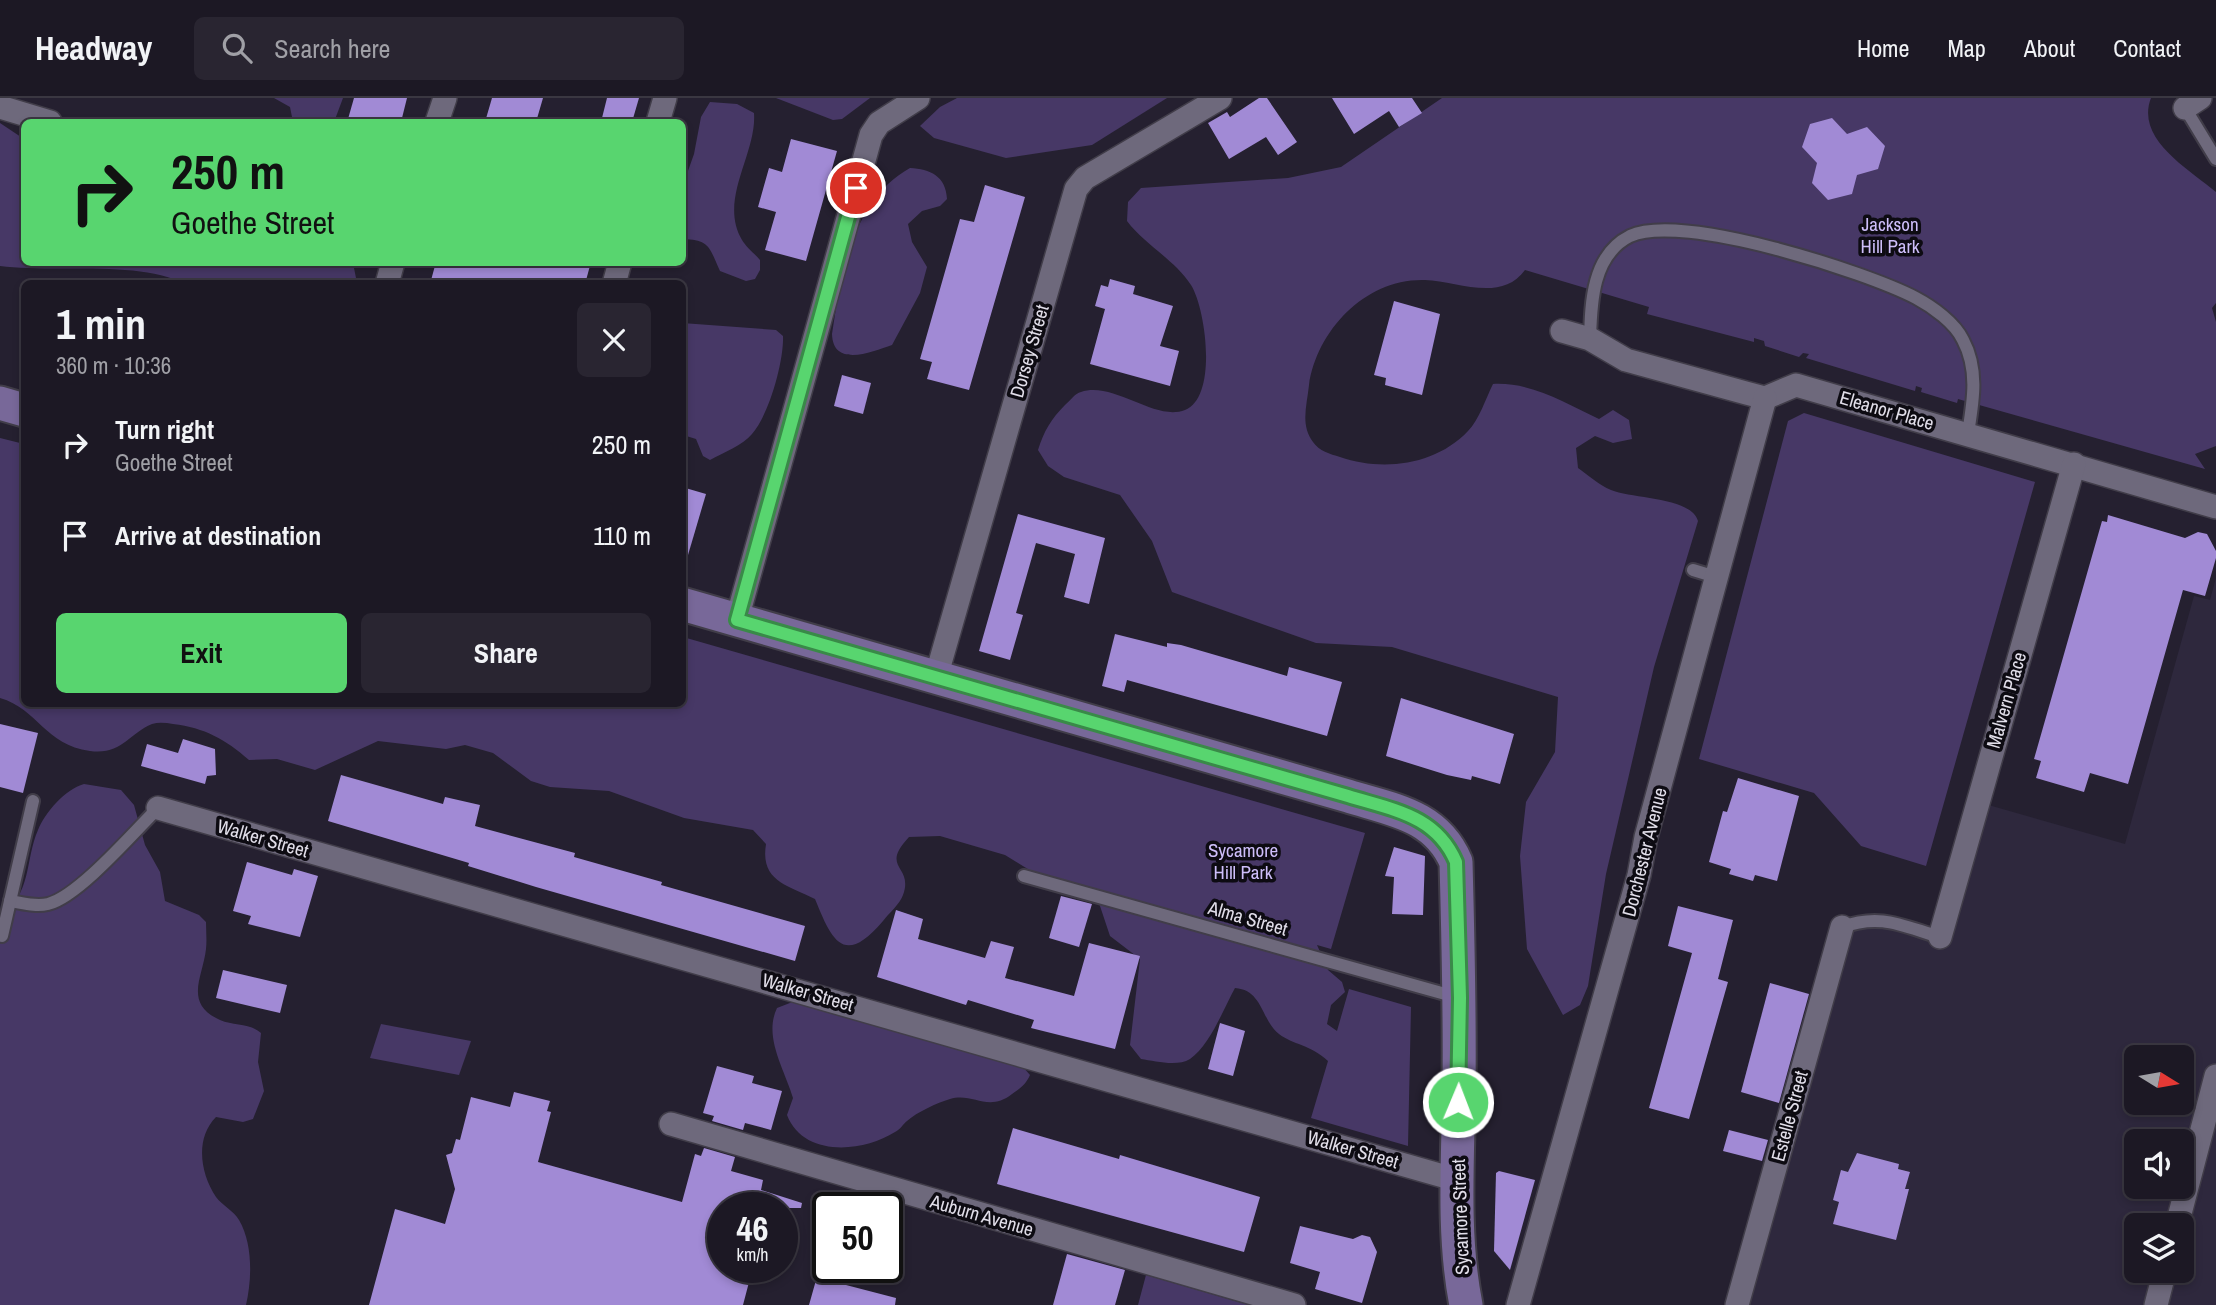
<!DOCTYPE html>
<html lang="en">
<head>
<meta charset="utf-8">
<style>
  :root { --surface:#1c1824; --page:#292531; --text:#f1f3f6; --muted:#a0a0a6; --line:#3a3741; --accent:#58d56f }
  body { margin:0; font-family:"Archivo Narrow",sans-serif; background:var(--page); color:var(--text); height:100vh; display:flex; flex-direction:column; font-size:26px; white-space:nowrap }
  * { box-sizing:border-box; margin:0 }
  p { font-size:23px; color:var(--muted) }
  .icon { flex:none; width:38px; height:38px; fill:none; stroke:currentColor; stroke-width:2; stroke-linecap:round; stroke-linejoin:round }
  .map { position:relative; flex:1; overflow:hidden }
  .side { position:absolute; left:21px; top:182px; width:665px; height:427px; display:flex; flex-direction:column; background:var(--surface); border-radius:10px; box-shadow:0 4px 10px #0003,0 0 0 2px var(--line) }
  .side>* { flex:none }
  .top-card { position:absolute; left:21px; top:21px; width:665px; height:147px; border-radius:10px; box-shadow:0 4px 10px #0003,0 0 0 2px var(--line); background:#58d56f; color:#111; overflow:hidden }
  .needle { width:46px; rotate:101deg }
  .fabs { position:absolute; left:2124px; top:947px; display:grid; gap:14px }
  .fabs a { display:grid; place-items:center; width:70px; height:70px; border-radius:10px; background:var(--surface); box-shadow:0 4px 10px #0003,0 0 0 2px var(--line); font-size:35px }
  .speed { position:absolute; left:707px; top:1094px; display:flex; gap:14px; font-size:35px; font-weight:700; text-align:center }
  .speed>* { display:grid; place-content:center; width:91px; height:91px; border-radius:50%; background:var(--surface); box-shadow:0 4px 10px #0003,0 0 0 2px var(--line); line-height:1 }
  .speed small { font-size:18px; font-weight:400 }
  .speed .limit { border:4px solid #111; border-radius:10px; background:#fff; color:#111 }
  .pin { position:absolute; display:grid; place-items:center; width:60px; height:60px; color:#fff; margin:-30px; border:4px solid #fff; border-radius:50%; box-shadow:0 2px 7px #0007 }
  .me { position:absolute; width:77px; margin:-38px; rotate:1deg; stroke-linejoin:round; filter:drop-shadow(0 0 5px #0008) }
  .turn { display:flex; align-items:center; gap:24px; height:147px; padding:0 35px; font-size:32px }
  .turn .icon { width:91px; height:91px; stroke-width:2.5 }
  .turn b { display:block; font-size:49px; line-height:60px }
  .round { display:grid; place-items:center; flex:none; width:74px; height:74px; border-radius:10px; background:var(--page) }
  .head { display:flex; align-items:center; justify-content:space-between; height:119px; padding:0 35px }
  h1 { font-size:42px; font-weight:700; line-height:52px }
  .action { display:flex; gap:14px; margin-top:auto; padding:14px 35px }
  .action a { flex:1; height:80px; border-radius:10px; background:var(--accent); color:#111; font-size:28px; font-weight:700; line-height:80px; text-align:center }
  .action a+a { background:var(--page); color:var(--text) }
  ul { padding:0; list-style:none }
  li { display:flex; align-items:center; gap:21px; height:91px; padding:0 35px }
  li div { flex:1 }
  li b { display:block; font-size:26px }
  li em { font-style:normal }
  header { display:flex; align-items:center; gap:42px; box-sizing:border-box; height:98px; padding:0 35px; background:var(--surface); border-bottom:2px solid var(--line) }
  header strong { font-size:33px }
  nav { display:flex; gap:38px; margin-inline-start:auto; font-size:24px }
  .search { width:490px; height:63px; background:var(--page); display:flex; align-items:center; gap:18px; box-sizing:border-box; padding:0 24px; border-radius:10px; color:var(--muted); font-size:26px }
  .map>svg:first-child { display:block }
  .built { fill:#2e283d; fill-rule:evenodd }
  .green { fill:#473866 }
  .building { fill:#a18ad5 }
  .lines { fill:none; stroke-linecap:round; stroke-linejoin:round }
  .service-casing { stroke:#413d49; stroke-width:16 }
  .minor-casing { stroke:#413d49; stroke-width:26 }
  .secondary-casing { stroke:#413d49; stroke-width:37 }
  .service { stroke:#6e697c; stroke-width:12 }
  .minor { stroke:#6e697c; stroke-width:23 }
  .secondary { stroke:#786899; stroke-width:33 }
  .route-casing { stroke:#398a48; stroke-width:18 }
  .route { stroke:#58d56f; stroke-width:12 }
  .labels { text-anchor:middle; stroke-width:7; stroke-linejoin:round; paint-order:stroke }
  .park-label { font-size:19px; fill:#cebefa; stroke:#0d0b12 }
  .street-label { font-size:19px; fill:#e1dee9; stroke:#0d0b12 }
</style>
</head>
<body>
<header>
<strong>Headway</strong>
<div class="search"><svg class="icon" aria-label="search" viewBox="0 0 24 24"><circle cx="10" cy="10" r="6"/><path d="M15 15l6 6"/></svg>Search here</div>
<nav><a>Home</a><a>Map</a><a>About</a><a>Contact</a></nav>
</header>
<div class="map">
<svg width="2216" height="1207" viewBox="0 0 2216 1207">
  <rect width="100%" height="100%" fill="#252030"/>
  <path class="built" d="M2216 480V1207H1737L1842 829 1863 821 1940 838 1978 704 2125 746 2194 498 2210 502ZM2137 959H2182V1004H2137ZM2137 1043H2182V1088H2137ZM2137 1127H2182V1172H2137Z"/>
  <g class="green">
    <path d="M274 0H343L334 24H293L290 9Z"/>
    <path d="M776 0H870L842 21 833 22Z"/>
    <path d="M957 0H1167L1092 47 1006 60 934 40 920 28 940 9Z"/>
    <path d="M1442 0H2151C2135 41 2189 71 2216 94V205L2212 210 2216 224V348L2195 356 2205 371 1958 301 1957 305 1921 294 1922 290 1916 288 1915 293 1806 260 1809 256 1803 255 1799 259 1765 248 1764 243 1754 240V244L1647 216 1649 209 1525 172C1501 205 1457 183 1425 182 1366 180 1317 232 1309 287 1307 307 1300 327 1313 344 1319 353 1330 356 1340 359 1383 374 1436 367 1468 333 1479 322 1486 300 1493 286 1532 284 1565 305 1599 321L1613 312 1629 322 1632 341 1613 345 1595 338 1576 350 1578 370C1588 377 1599 387 1611 392 1633 401 1691 399 1698 423L1654 569 1606 776 1588 888 1580 907 1563 917 1527 851 1520 758 1526 704 1555 654 1558 599 1392 549 1316 545 1172 494 1152 443 1120 397 1064 379 1048 368 1038 352C1044 333 1051 321 1065 307 1070 303 1075 295 1081 294 1114 283 1155 324 1185 312 1218 299 1206 211 1191 187 1175 162 1145 147 1127 123L1128 104 1141 90 1288 80 1341 69Z"/>
    <path d="M710 4 737 6 754 15C757 56 718 101 742 142 746 149 755 156 760 162V172L755 181 746 183 720 173C709 149 710 142 683 141V87L694 56 701 19Z"/>
    <path d="M0 25 24 41V164L353 165 357 185 184 186C143 162 50 175 0 168Z"/>
    <path d="M910 70C930 71 946 78 947 101L940 108 922 113 908 126 912 144 927 169 920 195 892 247C872 254 833 270 832 236 841 177 852 102 910 70Z"/>
    <path d="M682 225 776 232 783 238C784 263 769 317 752 336 743 347 723 355 710 362L703 358 696 341 683 337Z"/>
    <path d="M1804 315 2035 384 1926 768 1861 748 1814 695 1699 661 1788 323Z"/>
    <path d="M0 340 24 346V606H682L683 539 1365 735 1331 851 1317 847 1328 872 1342 884 1345 894 1331 907 1327 926 1337 933 1349 891 1411 909 1408 1048 1311 1020 1328 963C1310 946 1293 947 1279 936 1261 922 1263 892 1235 890 1223 912 1210 947 1190 961 1177 969 1155 963 1141 961L1130 947 1140 861 1110 838 1098 802 1044 781 1005 757 940 738 909 739C879 771 914 767 903 797 900 806 889 815 883 823 844 869 832 843 815 801 787 787 760 783 766 746L753 732 684 720 609 693 550 689 531 683 493 655 465 647 446 651 378 643 315 672 277 661 249 662C225 641 205 630 173 626 166 625 159 624 152 626 128 636 122 657 90 653 45 647 38 611 0 600Z"/>
    <path d="M84 686 121 692 134 707 145 747 160 774 165 803 199 817 206 824C206 833 207 842 206 851 203 879 183 905 220 922 234 928 250 925 261 935L258 964 264 993 253 1021 243 1024 216 1019C195 1040 200 1075 216 1099 222 1107 234 1113 239 1122 253 1146 252 1181 246 1207H0V816C32 798 25 761 38 732 45 715 65 691 84 686Z"/>
    <path d="M795 903 1023 969 1030 977C1026 986 1021 990 1012 996 988 1015 973 994 950 1001 937 1005 917 1014 907 1023 903 1026 900 1032 895 1034 862 1055 803 1059 787 1017L793 1000C785 972 763 939 777 910Z"/>
    <path d="M381 926 471 943 459 977 370 960Z"/>
    <path d="M1146 1177 1249 1207H1138Z"/>
  </g>
  <g class="building">
    <path d="M354 0H407L401 24H361L348 21Z"/>
    <path d="M492 0H543L536 24H485Z"/>
    <path d="M607 0H639L632 24H601Z"/>
    <path d="M1259 0H1267L1297 44 1278 57 1266 39 1229 61 1208 25 1227 14 1230 19Z"/>
    <path d="M1332 0H1412L1422 15 1399 29 1389 13 1354 36Z"/>
    <path d="M1832 20 1847 36 1867 29 1885 48 1878 71 1857 77 1852 96 1828 102 1812 85 1817 65 1802 49 1810 26Z"/>
    <path d="M791 41 837 53 806 163 765 152 776 114 758 109 769 70 782 74Z"/>
    <path d="M985 87 1025 99 969 292 927 281 932 264 920 261 960 121 974 124Z"/>
    <path d="M436 164H591L585 186H430Z"/>
    <path d="M1110 181 1135 188 1133 196 1173 208 1160 248 1179 253 1170 288 1090 266 1105 211 1095 208 1101 187 1108 189Z"/>
    <path d="M1394 203 1440 216 1422 297 1385 287 1386 280 1374 277Z"/>
    <path d="M842 277 871 285 863 316 834 308Z"/>
    <path d="M682 389 706 396 688 457H682Z"/>
    <path d="M1018 416 1105 440 1089 506 1064 499 1075 456 1036 445 1016 515 1023 517 1010 562 979 553Z"/>
    <path d="M2108 417 2185 440 2198 434 2207 436 2216 453V460L2205 498 2183 492 2128 686 2090 675 2084 694 2036 680 2041 663 2034 661 2102 423 2107 424Z"/>
    <path d="M1115 536 1167 549V545L1181 547 1287 578 1289 569 1342 584 1327 638 1127 582 1124 594 1102 588Z"/>
    <path d="M1401 600 1514 636 1500 686 1472 678 1471 682 1447 677 1386 658Z"/>
    <path d="M0 626 38 635 23 695 0 689Z"/>
    <path d="M183 641 215 651 216 677 207 678 205 686 141 668 147 646 178 655Z"/>
    <path d="M341 677 443 706 445 699 480 707 475 728 575 755 574 759 662 784 661 787 805 828 795 863 536 789 468 768 469 765 328 723Z"/>
    <path d="M1738 680 1799 698 1777 783 1755 777 1753 783 1729 776 1731 771 1709 764 1723 713 1727 714Z"/>
    <path d="M1394 749 1425 758 1423 817 1392 816 1394 779 1385 778Z"/>
    <path d="M247 764 292 777 294 771 318 778 300 839 248 826 251 818 233 813Z"/>
    <path d="M1061 798 1092 806 1079 849 1049 840Z"/>
    <path d="M1678 808 1733 822 1718 881 1728 884 1689 1021 1649 1010 1692 855 1668 848Z"/>
    <path d="M896 812 923 821 918 841 985 860 991 843 1014 849 1005 880 1074 898 1089 845 1140 858 1115 951 1031 930 1034 922 968 902 966 907 877 879Z"/>
    <path d="M223 872 287 887 280 915 216 900Z"/>
    <path d="M1770 885 1809 896 1779 1005 1741 994Z"/>
    <path d="M1220 925 1245 933 1233 978 1208 971Z"/>
    <path d="M717 968 754 978 752 985 782 993 771 1032 745 1025 743 1032 712 1023 714 1018 703 1015Z"/>
    <path d="M514 994 550 1003 547 1013 551 1014 538 1064 682 1104 695 1056 701 1058 704 1050 735 1059 731 1073 763 1082 761 1092 802 1105 801 1110H723V1169H753L743 1207H369L395 1111 445 1126 455 1091 446 1057 452 1055 456 1041 460 1042 471 999 510 1009Z"/>
    <path d="M1013 1030 1119 1061 1120 1057 1260 1099 1244 1154 997 1086Z"/>
    <path d="M1729 1032 1768 1042 1762 1063 1723 1053Z"/>
    <path d="M1857 1055 1899 1066 1898 1071 1910 1074 1905 1091H1909L1896 1142 1833 1126 1839 1104 1833 1102 1841 1072 1848 1074Z"/>
    <path d="M1499 1073 1535 1082 1510 1172 1494 1153 1496 1075Z"/>
    <path d="M1300 1128 1353 1141 1362 1137 1370 1139 1377 1154 1362 1205 1315 1191 1320 1174 1290 1165Z"/>
    <path d="M1067 1156 1125 1172 1115 1207H1053Z"/>
    <path d="M820 1168 849 1175 846 1187 896 1200 895 1207H809Z"/>
  </g>
  <g class="lines">
    <g class="service-casing">
      <g id="service">
        <path d="M2185 10 2216 61"/>
        <path d="M1590 241C1591 205 1592 157 1630 138 1682 114 1866 174 1916 200 1933 209 1955 225 1963 242 1979 272 1973 304 1968 335"/>
        <path d="M1693 472 1716 479"/>
        <path d="M1024 778 1456 899"/>
        <path d="M10 803C23 805 35 809 48 806 78 799 134 734 158 710"/>
        <path d="M1842 829C1881 815 1902 828 1940 839"/>
        <path d="M2 838 33 703"/>
      </g>
    </g>
    <g class="minor-casing">
      <g id="minor">
        <path d="M0 9 50 24"/>
        <path d="M2185 10 2200 0"/>
        <path d="M437 24 445 0"/>
        <path d="M658 24 665 0"/>
        <path d="M387 186 393 164"/>
        <path d="M614 186 620 164"/>
        <path d="M1562 233 1590 241 1626 262 1746 295 1765 300 1796 287 2216 409"/>
        <path d="M737 521 871 37 879 25 918 0"/>
        <path d="M936 579 1076 91 1085 80 1220 0"/>
        <path d="M158 710 1457 1082"/>
        <path d="M1940 839 2074 366"/>
        <path d="M671 1026 1294 1207"/>
        <path d="M2177 1127 2216 978"/>
        <path d="M1518 1207 1639 777 1646 739 1765 300"/>
        <path d="M1737 1207 1842 829"/>
        <path d="M2156 1207 2165 1172"/>
      </g>
    </g>
    <g class="secondary-casing">
      <g id="secondary">
        <path d="M0 305 24 312"/>
        <path d="M682 506 1348 698C1393 712 1436 717 1456 764 1458 839 1460 913 1459 988 1458 1060 1452 1136 1466 1207"/>
      </g>
    </g>
    <use href="#service" class="service"/>
    <use href="#minor" class="minor"/>
    <use href="#secondary" class="secondary"/>
  </g>
  <g class="lines">
    <g class="route-casing">
      <path id="route" d="M856 90 737 522 1348 698C1393 712 1436 717 1456 764L1460 900 1458 1004"/>
    </g>
    <use href="#route" class="route"/>
  </g>
  <g class="labels">
    <g class="park-label">
      <text x="1890" y="133">Jackson<tspan x="1890" dy="22">Hill Park</tspan></text>
      <text x="1243" y="759">Sycamore<tspan x="1243" dy="22">Hill Park</tspan></text>
    </g>
    <g class="street-label">
      <text transform="translate(1029 253) rotate(-74)" y="7">Dorsey Street</text>
      <text transform="translate(1887 312) rotate(16)" y="7">Eleanor Place</text>
      <text transform="translate(2006 602) rotate(-74)" y="7">Malvern Place</text>
      <text transform="translate(263 740) rotate(16)" y="7">Walker Street</text>
      <text transform="translate(1644 754) rotate(-76)" y="7">Dorchester Avenue</text>
      <text transform="translate(1248 820) rotate(16)" y="7">Alma Street</text>
      <text transform="translate(808 894) rotate(16)" y="7">Walker Street</text>
      <text transform="translate(1789 1018) rotate(-75)" y="7">Estelle Street</text>
      <text transform="translate(1353 1051) rotate(16)" y="7">Walker Street</text>
      <text transform="translate(982 1117) rotate(16)" y="7">Auburn Avenue</text>
      <text transform="translate(1460 1119) rotate(-92)" y="7">Sycamore Street</text>
    </g>
  </g>
</svg>
<div class="fabs">
<a><svg class="needle" viewBox="-14 -14 28 28"><path d="M0-13l5 13h-10z" fill="#e53935"/><path d="M0 13l5-13h-10z" fill="#a0a0a6"/></svg></a>
<a><svg class="icon" aria-label="sound" viewBox="0 0 24 24"><path d="M4 9h4l5-4v14l-5-4H4zM17 9q2 3 0 6"/></svg></a>
<a><svg class="icon" aria-label="layers" viewBox="0 0 24 24"><path d="M12 4l9 5-9 5-9-5zM3 14l9 5 9-5"/></svg></a>
</div>
<div class="speed"><div>46<small>km/h</small></div><div class="limit">50</div></div>
<div class="pin" style="left:856px;top:90px;background:#d93025"><svg class="icon" aria-label="arrive" viewBox="0 0 24 24"><path d="M6 21V4h12l-3 4 3 4H6"/></svg></div>
<svg class="me" style="left:1458px;top:1004px" viewBox="-20 -20 40 40"><circle r="17" fill="#58d56f" stroke="#fff" stroke-width="3"/><path d="M0-11L8 9 0 5-8 9z" fill="#fff"/></svg>
<div class="top-card">
<div class="turn"><svg class="icon" aria-label="right" viewBox="0 0 24 24"><path d="M7 20v-9h11M14 6l5 5-5 5"/></svg><div><b>250 m</b>Goethe Street</div></div>
</div>
<section class="side">
<div class="head"><div><h1>1 min</h1><p>360 m · 10:36</p></div><a class="round"><svg class="icon" aria-label="close" viewBox="0 0 24 24"><path d="M6 6l12 12M18 6L6 18"/></svg></a></div>
<ul>
<li><svg class="icon" aria-label="right" viewBox="0 0 24 24"><path d="M7 20v-9h11M14 6l5 5-5 5"/></svg><div><b>Turn right</b><p>Goethe Street</p></div><em>250 m</em></li>
<li><svg class="icon" aria-label="arrive" viewBox="0 0 24 24"><path d="M6 21V4h12l-3 4 3 4H6"/></svg><div><b>Arrive at destination</b></div><em>110 m</em></li>
</ul>
<div class="action"><a>Exit</a><a>Share</a></div>
</section>
</div>
</body>
</html>
